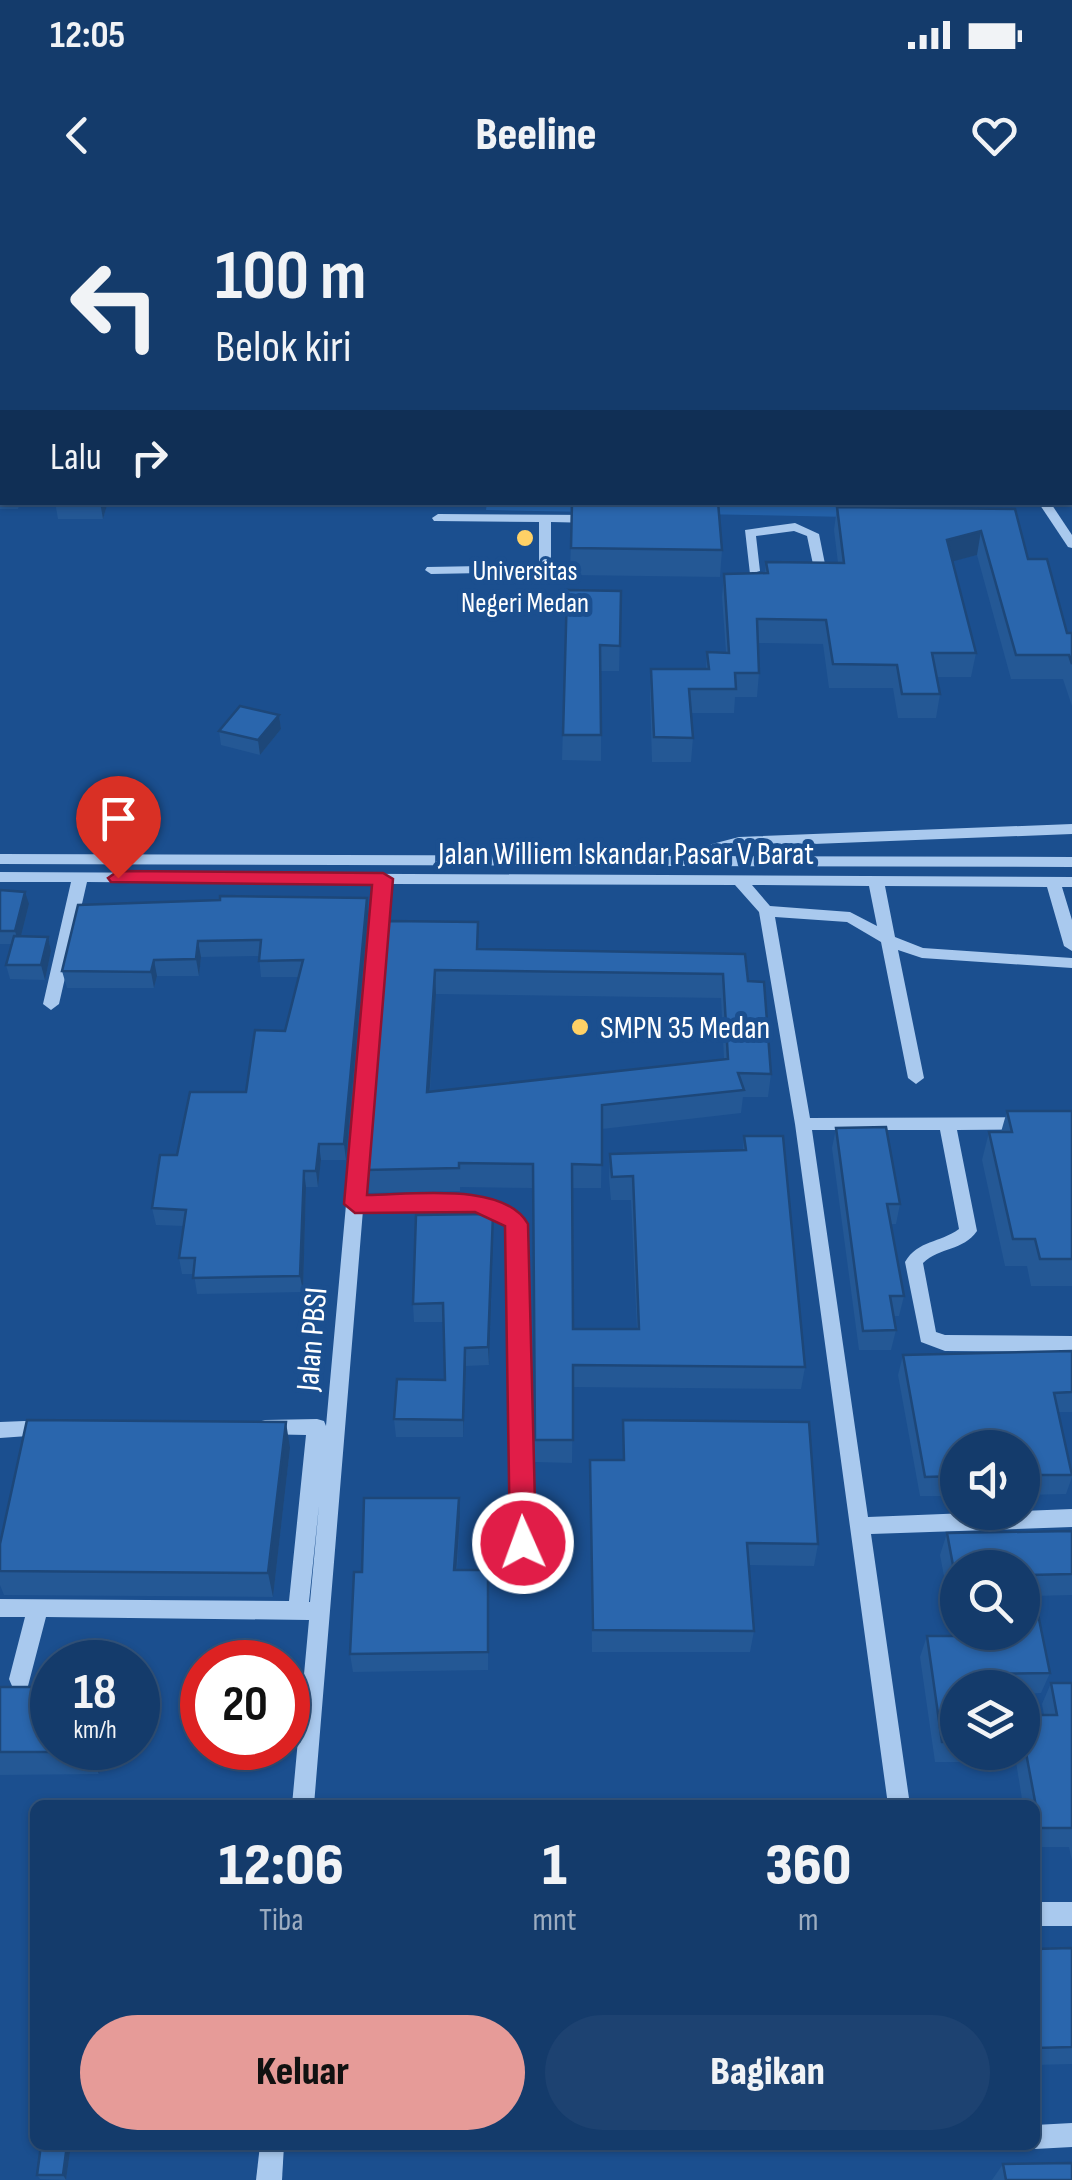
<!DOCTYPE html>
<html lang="id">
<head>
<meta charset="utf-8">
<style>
  :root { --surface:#143b6b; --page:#1d4271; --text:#f1f3f6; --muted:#9dadc1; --line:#33557e; --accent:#e69b98 }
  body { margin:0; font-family:"Sofia Sans Condensed",sans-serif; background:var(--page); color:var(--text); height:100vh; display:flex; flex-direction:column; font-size:38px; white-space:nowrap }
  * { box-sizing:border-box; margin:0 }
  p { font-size:32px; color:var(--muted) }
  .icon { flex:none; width:55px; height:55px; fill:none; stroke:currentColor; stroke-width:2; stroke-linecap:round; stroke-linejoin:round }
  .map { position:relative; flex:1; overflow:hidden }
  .details { position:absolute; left:30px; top:1600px; width:1010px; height:350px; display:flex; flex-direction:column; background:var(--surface); border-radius:15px; box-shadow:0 2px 8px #0004,0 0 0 2px var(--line) }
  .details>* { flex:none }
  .top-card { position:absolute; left:0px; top:0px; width:1072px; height:305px; box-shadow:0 2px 8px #0004,0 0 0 2px var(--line); background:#143b6b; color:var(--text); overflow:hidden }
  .fabs { position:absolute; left:940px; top:1230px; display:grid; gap:20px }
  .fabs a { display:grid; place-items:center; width:100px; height:100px; border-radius:50%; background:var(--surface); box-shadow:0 2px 8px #0004,0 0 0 2px var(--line); font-size:50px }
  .speed { position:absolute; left:30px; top:1440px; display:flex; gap:20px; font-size:50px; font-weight:700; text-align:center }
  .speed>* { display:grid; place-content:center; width:130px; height:130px; border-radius:50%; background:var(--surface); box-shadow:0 2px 8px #0004,0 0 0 2px var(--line); line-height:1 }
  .speed small { font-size:25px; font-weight:400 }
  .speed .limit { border:15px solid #d22; background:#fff; color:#111 }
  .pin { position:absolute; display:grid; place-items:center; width:85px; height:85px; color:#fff; margin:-102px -42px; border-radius:50% 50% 50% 0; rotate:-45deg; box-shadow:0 0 10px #0007 }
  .pin .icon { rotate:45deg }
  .me { position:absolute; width:110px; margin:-55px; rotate:358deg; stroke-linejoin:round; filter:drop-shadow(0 0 8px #0008) }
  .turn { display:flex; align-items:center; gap:35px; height:210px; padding:0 50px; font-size:45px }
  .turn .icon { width:130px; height:130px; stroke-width:2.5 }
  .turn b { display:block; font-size:70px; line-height:85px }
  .then { display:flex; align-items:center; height:95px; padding:0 50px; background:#0003; gap:20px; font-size:38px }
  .eta { display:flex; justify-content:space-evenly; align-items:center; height:170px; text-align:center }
  .eta b { font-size:60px; font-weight:800; line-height:70px }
  .button { display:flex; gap:20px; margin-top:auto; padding:20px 50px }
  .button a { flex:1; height:115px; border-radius:60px; background:var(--accent); color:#111; font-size:40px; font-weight:800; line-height:115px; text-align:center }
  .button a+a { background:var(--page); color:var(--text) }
  .status { display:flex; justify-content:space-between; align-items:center; height:70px; padding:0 50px; background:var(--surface); direction:ltr }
  .status svg { height:28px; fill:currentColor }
  header { display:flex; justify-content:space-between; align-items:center; height:130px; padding:0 50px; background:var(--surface); font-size:45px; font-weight:800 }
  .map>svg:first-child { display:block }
  .green { fill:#2461a8 }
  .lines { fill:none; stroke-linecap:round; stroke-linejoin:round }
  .minor { fill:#a9c9ee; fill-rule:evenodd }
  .highway { fill:#fff; fill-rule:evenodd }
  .wall { fill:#245895; fill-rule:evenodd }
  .shaded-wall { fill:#1d4779 }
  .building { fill:#2a66ad; stroke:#1d4779; stroke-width:2.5; fill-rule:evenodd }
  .route { fill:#e11d48; stroke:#92132f; stroke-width:2.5 }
  .poi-dot { fill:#ffd166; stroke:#1b4f8f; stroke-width:4 }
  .labels { text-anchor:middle; stroke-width:10; stroke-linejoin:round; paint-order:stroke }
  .far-poi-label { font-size:28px; fill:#fff; stroke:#1b4f8f }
  .street-label { font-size:32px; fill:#fff; stroke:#1b4f8f }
  .poi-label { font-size:32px; fill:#fff; stroke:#1b4f8f; text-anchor:start }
</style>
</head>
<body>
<div class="status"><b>12:05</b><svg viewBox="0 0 49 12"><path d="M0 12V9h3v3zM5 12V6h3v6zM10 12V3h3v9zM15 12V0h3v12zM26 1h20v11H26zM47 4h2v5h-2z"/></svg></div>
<header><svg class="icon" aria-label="back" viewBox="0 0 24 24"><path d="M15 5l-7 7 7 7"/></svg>Beeline<svg class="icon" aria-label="heart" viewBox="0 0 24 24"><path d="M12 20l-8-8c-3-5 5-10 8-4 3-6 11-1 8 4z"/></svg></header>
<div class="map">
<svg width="1072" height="1980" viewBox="0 0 1072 1980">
  <rect width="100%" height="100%" fill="#1b4f8f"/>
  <path class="green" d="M487 302H897L901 318 486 310Z"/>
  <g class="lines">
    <g class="minor">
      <path d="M831 0H841L843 2H833Z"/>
      <path d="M997 0H1008L1010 2H999Z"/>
      <rect x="1070" y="5" width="2" height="6"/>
      <rect x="0" y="29" width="2" height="6"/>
      <rect x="1070" y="42" width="2" height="6"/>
      <path d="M1038 302H1050L1072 335V348L1068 347Z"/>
      <path d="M438 314 593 315 599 319 593 323 551 322V363L542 372 431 374 425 370 427 367 535 365 539 362V322L434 321 432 318Z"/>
      <path d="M795 323 819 334 826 369 824 372 814 369 807 336 794 331 756 336 760 371 750 374 745 330Z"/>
      <path d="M1072 624V634L739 647 722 651 714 656 1072 657V667L0 664V654L694 656 712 644 739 637Z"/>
      <path d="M0 672 1072 677V687H1062L1072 720V751L1064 746 1047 687 885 686 895 737 923 748 1072 758V768L922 758 898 750 924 878 916 884 908 878 881 742 847 722 775 717 810 918 1072 917V929L957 930 977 1031C963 1051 940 1047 923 1063L936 1132 945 1135 1072 1136V1152L945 1151 921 1142 905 1062C918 1040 940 1043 959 1029L940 930H812L868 1317 1072 1309V1327L871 1334 910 1605H888L795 924 759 712 735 685 390 684 364 997C409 996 496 982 526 1023L533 1343 530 1349 523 1352 516 1349 513 1343 508 1026C470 996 408 1009 363 1010L314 1605H292L309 1420 46 1417 28 1486 20 1489 12 1486 9 1479 25 1417H0V1399L289 1401 306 1235 258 1234 255 1228 258 1222 265 1220 317 1219 324 1221 326 1226 375 684 87 682 59 804 51 810 43 804 71 682H0ZM752 685 869 686 877 726 850 712 770 706ZM319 1305 310 1402H309Z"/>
      <path d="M49 1220 56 1222 59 1228 56 1234 0 1238V1222Z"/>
      <rect x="1035" y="1702" width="37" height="24"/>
      <path d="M1072 1923V1947L1035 1949 1026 1946 1035 1945V1925Z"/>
      <path d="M260 1945H284L282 1980H256Z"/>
    </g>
    <g class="highway">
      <path d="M925 0H942L943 2H926Z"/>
      <path d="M949 0H966L967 2H950Z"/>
      <path d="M1070 135 1072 136V150L1070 149Z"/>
      <path d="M1070 170 1072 171V184L1070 183Z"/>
    </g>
  </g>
  <g class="wall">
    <path d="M1052 0H1072V4H1070V2H1054Z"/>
    <path d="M1070 213 1072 216V308L1067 302H1070Z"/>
    <path d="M0 230H2V302H20L18 309H0Z"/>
    <path d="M55 302H108L103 319H58Z"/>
    <path d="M572 302 722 350 720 377 570 375Z"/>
    <path d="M837 307 1015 309 1028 359 1067 433H1072V506L1063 479H1011L977 355 952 361 976 453 971 477H937L940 494 936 518H898L893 488H829L823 444 758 443 759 473 757 497H735L734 513H691L693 538 691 562H652L650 493 651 469H706L707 452H726L722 397 724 374 765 373 766 362 838 363 834 330Z"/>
    <path d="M567 390 621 391 619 471H601V561L562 560Z"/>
    <path d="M279 515 281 529 260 555 221 545 219 531Z"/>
    <path d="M0 690 29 704 21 736 48 737 51 751 45 780 10 779 6 765 12 744H0Z"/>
    <path d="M367 698 368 714 346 960H321L318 987H306L303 1092 197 1094 194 1074H182L179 1058 183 1026 156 1025 152 1008 177 955 246 892 285 831 299 777H261L259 756 201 757 199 776H157L154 788H67L62 771Z"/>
    <path d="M387 721 479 749 745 754 748 781 771 874 768 897H743L741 913 602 929 601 988H572L573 1129H637L631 1000H611L609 978 610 954 743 951 744 936 805 1167 801 1189 573 1187 572 1263 535 1262 533 988 460 987V991L368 993 366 970ZM436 794 721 798 724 859 430 891Z"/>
    <path d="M1007 911H1072V1086H1031L1027 1066H1005L982 960 989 932H1001Z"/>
    <path d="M836 928 900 1004 896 1024H891L904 1096 899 1116H893L896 1130 891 1150H859L832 948Z"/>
    <path d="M493 1033 489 1165 466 1166 463 1237H396L394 1219 445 1180 444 1122H414L413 1104Z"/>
    <path d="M1072 1151V1212H1058L1072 1270V1277L1066 1294 1022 1295V1248H958V1296H920L898 1175 903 1155Z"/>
    <path d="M623 1220 818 1344 814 1366 748 1365 754 1431 750 1452H592L590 1260H623Z"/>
    <path d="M290 1248 273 1397 4 1395 0 1385V1344Z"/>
    <path d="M460 1317 457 1370H488V1470L353 1472 350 1454 362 1372Z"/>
    <path d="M1072 1331V1395L1034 1396 1050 1473 1041 1493 1022 1494V1488H958V1552H1022V1515H1044L1042 1504 1051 1483H1072V1661L1069 1647H1035V1605H1023L1016 1562H935L920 1457 927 1436H984V1432H1022V1368H958V1398H948L940 1355 947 1333Z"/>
    <path d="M0 1487 103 1548 99 1574 0 1575Z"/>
    <path d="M1072 1748V1864L1035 1865V1749Z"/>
    <path d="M41 1945H71L66 1980 40 1979 37 1975Z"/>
    <path d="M1003 1964 1006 1980H992Z"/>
  </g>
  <g class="shaded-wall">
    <path d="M100 302H108L103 319Z"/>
    <path d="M981 331 977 355 943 364 947 340Z"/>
    <path d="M279 515 281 529 260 555 258 540Z"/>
    <path d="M25 692 29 704 19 744 15 731Z"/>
    <path d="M367 698 368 714 346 960 344 944Z"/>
    <path d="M48 737 51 751 45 780 41 765Z"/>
    <path d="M198 741 201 757 199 776 196 759Z"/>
    <path d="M154 760 157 776 154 788 151 772Z"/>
    <path d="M435 770 436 794 428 915 427 892Z"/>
    <path d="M319 944 321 960 318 987 316 971Z"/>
    <path d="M304 971 306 987 303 1092 300 1076Z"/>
    <path d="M493 1014V1033L489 1165 488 1147Z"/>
    <path d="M465 1148 466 1166 463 1237V1220Z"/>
    <path d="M286 1222 290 1248 273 1397 268 1373Z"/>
    <path d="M459 1298 460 1317 455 1389 454 1370Z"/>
    <path d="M91 1548H103L99 1574 90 1552Z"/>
    <path d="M67 1945H71L66 1980 63 1975Z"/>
  </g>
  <g class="building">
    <path d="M856 0H896L898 2H858Z"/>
    <path d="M1070 213 1072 216V288L1070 286Z"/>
    <rect x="0" y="230" width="2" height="53"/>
    <path d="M572 302H718L722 350 571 348Z"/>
    <path d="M837 307 1015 309 1028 359H1047L1067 433H1072V464L1069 455H1016L981 331 947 340 976 453H932L940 494H902L897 465 833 464 826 420 757 419 759 473H735L736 489H689L693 538 654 537 651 469H709L707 452 729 453 724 374 768 373 766 362 844 363Z"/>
    <path d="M567 390 621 391 620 446 600 445 601 535H563Z"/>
    <path d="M240 506 279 515 258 540 219 531Z"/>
    <path d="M0 690 25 692 15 731H0Z"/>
    <path d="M220 696 367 698 344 944H319L316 971H304L300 1076 193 1078 195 1058H179L186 1010 152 1008 160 955H177L190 892H246L255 830 285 831 303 760 259 761 261 740 198 741 196 759 154 760 151 772 62 771 78 705 220 700Z"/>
    <path d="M387 721 478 722 477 749 745 754 748 781 764 782 771 874 738 873 744 890 602 905V965L572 964 573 1129H639L633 976 612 977 610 954 746 950 744 936H783L805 1167 573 1165V1240H535L533 964 459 963V968L366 970ZM435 770 723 774 728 859 427 892Z"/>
    <path d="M14 736 48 737 41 765H6Z"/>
    <path d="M1007 911H1072V1059H1040L1035 1039H1013L989 932H1012Z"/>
    <path d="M886 927 900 1004H887L904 1096H890L896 1130 863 1131 836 928Z"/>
    <path d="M493 1014 488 1147 465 1148 463 1220 394 1219 397 1179 445 1180 443 1103 413 1104 416 1015Z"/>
    <path d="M1072 1151V1192L1054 1193 1072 1275H1022V1248H958V1276L925 1277 903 1155Z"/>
    <path d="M27 1220 286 1222 268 1373 0 1371V1344Z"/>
    <path d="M623 1220 809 1222 818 1344 747 1343 754 1431 593 1430 590 1260H624Z"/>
    <path d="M364 1298H459L454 1370H488V1452L350 1454 354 1372H362Z"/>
    <path d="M1072 1331V1374L1030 1375 1050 1473 981 1474 983 1488H958V1542H942L927 1436H996L995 1432H1022V1368H958V1376H955L947 1333Z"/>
    <path d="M1051 1483H1072V1628H1040L1024 1542H1022V1515H1057Z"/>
    <path d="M0 1487H52V1548H91L90 1552H0Z"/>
    <path d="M1072 1748V1847L1035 1848V1749Z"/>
    <path d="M41 1945H67L63 1975H37Z"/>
    <path d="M1072 1963V1980H1006L1003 1964Z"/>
  </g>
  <path class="route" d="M118 671 383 673 393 679 367 995C411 995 504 981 528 1024L536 1343 532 1351H513L510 1343 505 1026 475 1012 355 1013 344 1004 372 685 111 682 108 678Z"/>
  <g class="poi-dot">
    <circle cx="525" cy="338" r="10"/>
    <circle cx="580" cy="827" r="10"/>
  </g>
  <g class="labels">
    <g class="far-poi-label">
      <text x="525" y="380">Universitas<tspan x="525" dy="32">Negeri Medan</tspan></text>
    </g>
    <g class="street-label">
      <text x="626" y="664">Jalan Williem Iskandar Pasar V Barat</text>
      <text transform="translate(311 1139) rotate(-85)" y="11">Jalan PBSI</text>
    </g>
    <g class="poi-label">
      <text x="600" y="838">SMPN 35 Medan</text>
    </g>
  </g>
</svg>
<div class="fabs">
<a><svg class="icon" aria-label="sound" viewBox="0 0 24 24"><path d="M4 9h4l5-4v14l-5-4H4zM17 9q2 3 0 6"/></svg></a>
<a><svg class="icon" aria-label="search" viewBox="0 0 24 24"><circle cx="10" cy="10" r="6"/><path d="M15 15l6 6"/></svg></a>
<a><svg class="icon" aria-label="layers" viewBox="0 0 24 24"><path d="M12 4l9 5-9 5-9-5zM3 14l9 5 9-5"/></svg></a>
</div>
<div class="speed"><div>18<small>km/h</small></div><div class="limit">20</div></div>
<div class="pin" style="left:118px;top:678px;background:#d93025"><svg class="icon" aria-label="arrive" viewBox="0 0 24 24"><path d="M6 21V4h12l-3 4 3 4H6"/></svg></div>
<svg class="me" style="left:523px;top:1343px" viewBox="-20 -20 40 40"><circle r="17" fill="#e11d48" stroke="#fff" stroke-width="3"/><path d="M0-11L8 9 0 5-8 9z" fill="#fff"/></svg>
<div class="top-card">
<div class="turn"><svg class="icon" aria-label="left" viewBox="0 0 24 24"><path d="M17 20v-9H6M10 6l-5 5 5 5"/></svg><div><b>100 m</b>Belok kiri</div></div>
<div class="then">Lalu<svg class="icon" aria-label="right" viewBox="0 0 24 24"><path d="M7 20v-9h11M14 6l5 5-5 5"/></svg></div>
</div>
<section class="details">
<div class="eta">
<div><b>12:06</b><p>Tiba</p></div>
<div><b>1</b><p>mnt</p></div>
<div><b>360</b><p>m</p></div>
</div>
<div class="button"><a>Keluar</a><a>Bagikan</a></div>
</section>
</div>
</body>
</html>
